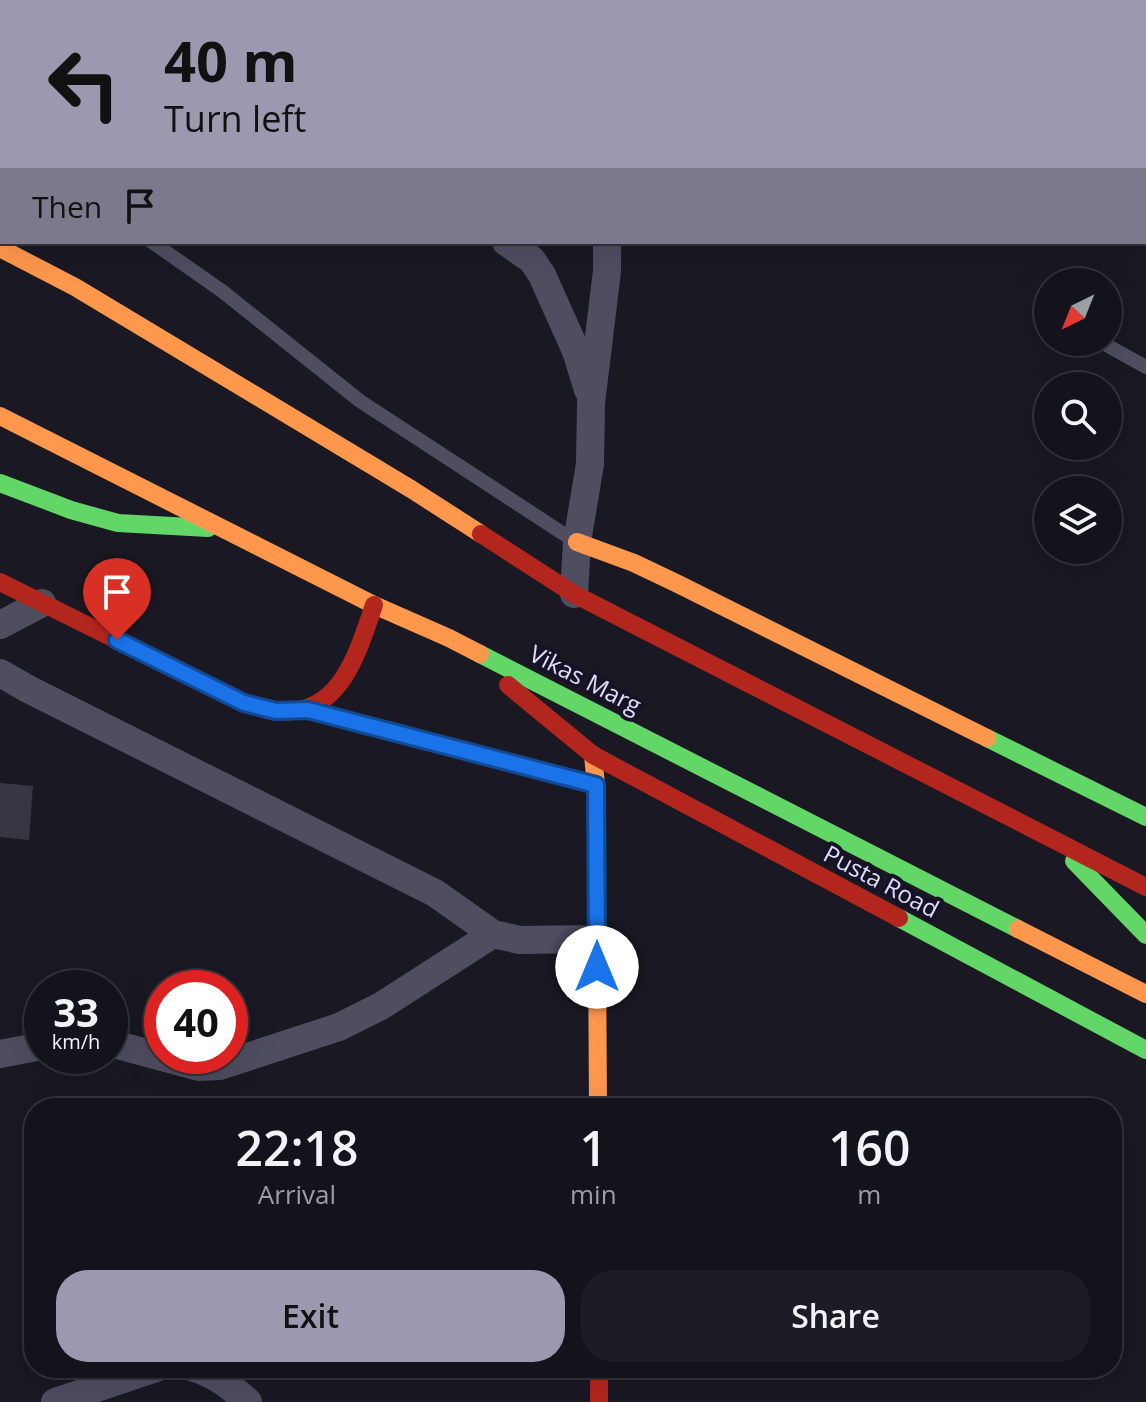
<!DOCTYPE html>
<html lang="en">
<head>
<meta charset="utf-8">
<style>
  :root { --surface:#14121a; --page:#1d1b23; --text:#f1f3f6; --muted:#9d9ea2; --line:#333239; --accent:#9b98af }
  body { margin:0; font-family:"Open Sans",sans-serif; background:var(--page); color:var(--text); height:100vh; display:flex; flex-direction:column; font-size:30px; white-space:nowrap }
  * { box-sizing:border-box; margin:0 }
  p { font-size:26px; color:var(--muted) }
  .icon { flex:none; width:44px; height:44px; fill:none; stroke:currentColor; stroke-width:2; stroke-linecap:round; stroke-linejoin:round }
  .map { position:relative; flex:1; overflow:hidden }
  .side { position:absolute; left:24px; top:1098px; width:1098px; height:280px; display:flex; flex-direction:column; background:var(--surface); border-radius:32px; box-shadow:0 8px 32px #0002,0 0 0 2px var(--line) }
  .side>* { flex:none }
  .top-card { position:absolute; left:0px; top:0px; width:1146px; height:244px; box-shadow:0 8px 32px #0002,0 0 0 2px var(--line); background:#9b98af; color:#111; overflow:hidden }
  .needle { width:52px; rotate:223deg }
  .controls { position:absolute; left:1034px; top:268px; display:grid; gap:16px }
  .controls a { display:grid; place-items:center; width:88px; height:88px; border-radius:50%; background:var(--surface); box-shadow:0 8px 32px #0002,0 0 0 2px var(--line); font-size:40px }
  .speed { position:absolute; left:24px; top:970px; display:flex; gap:16px; font-size:40px; font-weight:700; text-align:center }
  .speed>* { display:grid; place-content:center; width:104px; height:104px; border-radius:50%; background:var(--surface); box-shadow:0 8px 32px #0002,0 0 0 2px var(--line); line-height:1 }
  .speed small { font-size:20px; font-weight:400 }
  .speed .limit { border:12px solid #d22; background:#fff; color:#111 }
  .pin { position:absolute; display:grid; place-items:center; width:68px; height:68px; color:#fff; margin:-82px -34px; border-radius:50% 50% 50% 0; rotate:-45deg; box-shadow:0 0 8px #0007 }
  .pin .icon { rotate:45deg }
  .me { position:absolute; width:88px; margin:-44px; rotate:0deg; stroke-linejoin:round; filter:drop-shadow(0 0 6px #0008) }
  .turn { display:flex; align-items:center; gap:28px; height:168px; padding:0 32px; font-size:36px }
  .turn .icon { width:104px; height:104px; stroke-width:2.5 }
  .turn b { display:block; font-size:56px; line-height:68px }
  .then { display:flex; align-items:center; height:76px; padding:0 32px; background:#0003; gap:16px; font-size:30px }
  .eta { display:flex; justify-content:space-evenly; align-items:center; height:136px; text-align:center }
  .eta b { font-size:48px; font-weight:600; line-height:56px }
  .button { display:flex; gap:16px; margin-top:auto; padding:16px 32px }
  .button a { flex:1; height:92px; border-radius:32px; background:var(--accent); color:#111; font-size:32px; font-weight:600; line-height:92px; text-align:center }
  .button a+a { background:var(--page); color:var(--text) }
  .map>svg:first-child { display:block }
  .building { fill:#393643 }
  .lines { fill:none; stroke-linecap:round; stroke-linejoin:round }
  .lane { stroke:#4f4e61; stroke-width:14 }
  .street { stroke:#4f4e61; stroke-width:28 }
  .fast { stroke:#63d668; stroke-width:18 }
  .slow { stroke:#ff974d; stroke-width:18 }
  .jam { stroke:#b3261e; stroke-width:18 }
  .route-casing { stroke:#114b97; stroke-width:20 }
  .route { stroke:#1a73e8; stroke-width:14 }
  .labels { text-anchor:middle; stroke-width:8; stroke-linejoin:round; paint-order:stroke }
  .street-label { font-size:24px; fill:#e0ddfb; stroke:#171327 }
</style>
</head>
<body>
<div class="map">
<svg width="1146" height="1402" viewBox="0 0 1146 1402">
  <rect width="100%" height="100%" fill="#1a1822"/>
  <path class="building" d="M0 783 33 786 29 840 0 837Z"/>
  <g class="lines">
    <g class="lane">
      <path d="M1144 53 1146 50"/>
      <path d="M0 131 2 132"/>
      <path d="M1144 170 1146 171"/>
      <path d="M152 242 222 291 360 401 576 542"/>
      <path d="M1101 342 1146 367"/>
    </g>
    <g class="street">
      <path d="M395 0V2"/>
      <path d="M607 2V0"/>
      <path d="M506 242 532 260 542 275 576 351 588 390"/>
      <path d="M574 594 577 542 590 464 591 403 607 271V242"/>
      <path d="M0 625 42 603"/>
      <path d="M0 673 28 689 435 893 493 934 520 940 597 939"/>
      <path d="M110 1043 199 1067 220 1066 339 1027 381 1006 493 934"/>
      <path d="M0 1054 42 1046"/>
      <path d="M194 1368C213 1373 234 1389 248 1402"/>
      <path d="M55 1402 156 1368"/>
    </g>
    <g class="fast">
      <path d="M0 483 71 510 118 523 208 528"/>
      <path d="M480 654 1018 929"/>
      <path d="M308 710 596 785"/>
      <path d="M987 738 1146 817"/>
      <path d="M1074 861 1146 935"/>
      <path d="M899 918 1146 1050"/>
    </g>
    <g class="slow">
      <path d="M0 248 75 287 411 489 481 534"/>
      <path d="M0 416 374 605 449 638 480 654"/>
      <path d="M577 542 634 563 676 583 987 738"/>
      <path d="M593 755 596 785 598 1108"/>
      <path d="M1018 929 1146 994"/>
    </g>
    <g class="jam">
      <path d="M481 534 574 594 1146 887"/>
      <path d="M0 582 244 703C254 705 264 710 274 711 340 719 357 654 374 605"/>
      <path d="M508 685 593 755 899 918"/>
      <path d="M599 1368V1402"/>
    </g>
  </g>
  <g class="lines">
    <g class="route-casing">
      <path id="route" d="M117 640 244 703 276 711 308 710 596 785 597 967"/>
    </g>
    <use href="#route" class="route"/>
  </g>
  <g class="labels">
    <g class="street-label">
      <text transform="translate(585 680) rotate(27)" y="8">Vikas Marg</text>
      <text transform="translate(881 882) rotate(28)" y="8">Pusta Road</text>
    </g>
  </g>
</svg>
<div class="controls">
<a><svg class="needle" viewBox="-14 -14 28 28"><path d="M0-13l5 13h-10z" fill="#e53935"/><path d="M0 13l5-13h-10z" fill="#9d9ea2"/></svg></a>
<a><svg class="icon" aria-label="search" viewBox="0 0 24 24"><circle cx="10" cy="10" r="6"/><path d="M15 15l6 6"/></svg></a>
<a><svg class="icon" aria-label="layers" viewBox="0 0 24 24"><path d="M12 4l9 5-9 5-9-5zM3 14l9 5 9-5"/></svg></a>
</div>
<div class="speed"><div>33<small>km/h</small></div><div class="limit">40</div></div>
<div class="pin" style="left:117px;top:640px;background:#d93025"><svg class="icon" aria-label="arrive" viewBox="0 0 24 24"><path d="M6 21V4h12l-3 4 3 4H6"/></svg></div>
<svg class="me" style="left:597px;top:967px" viewBox="-20 -20 40 40"><circle r="19" fill="#fff"/><path d="M0-13L10 11 0 6-10 11z" fill="#1a73e8"/></svg>
<div class="top-card">
<div class="turn"><svg class="icon" aria-label="left" viewBox="0 0 24 24"><path d="M17 20v-9H6M10 6l-5 5 5 5"/></svg><div><b>40 m</b>Turn left</div></div>
<div class="then">Then<svg class="icon" aria-label="arrive" viewBox="0 0 24 24"><path d="M6 21V4h12l-3 4 3 4H6"/></svg></div>
</div>
<section class="side">
<div class="eta">
<div><b>22:18</b><p>Arrival</p></div>
<div><b>1</b><p>min</p></div>
<div><b>160</b><p>m</p></div>
</div>
<div class="button"><a>Exit</a><a>Share</a></div>
</section>
</div>
</body>
</html>
